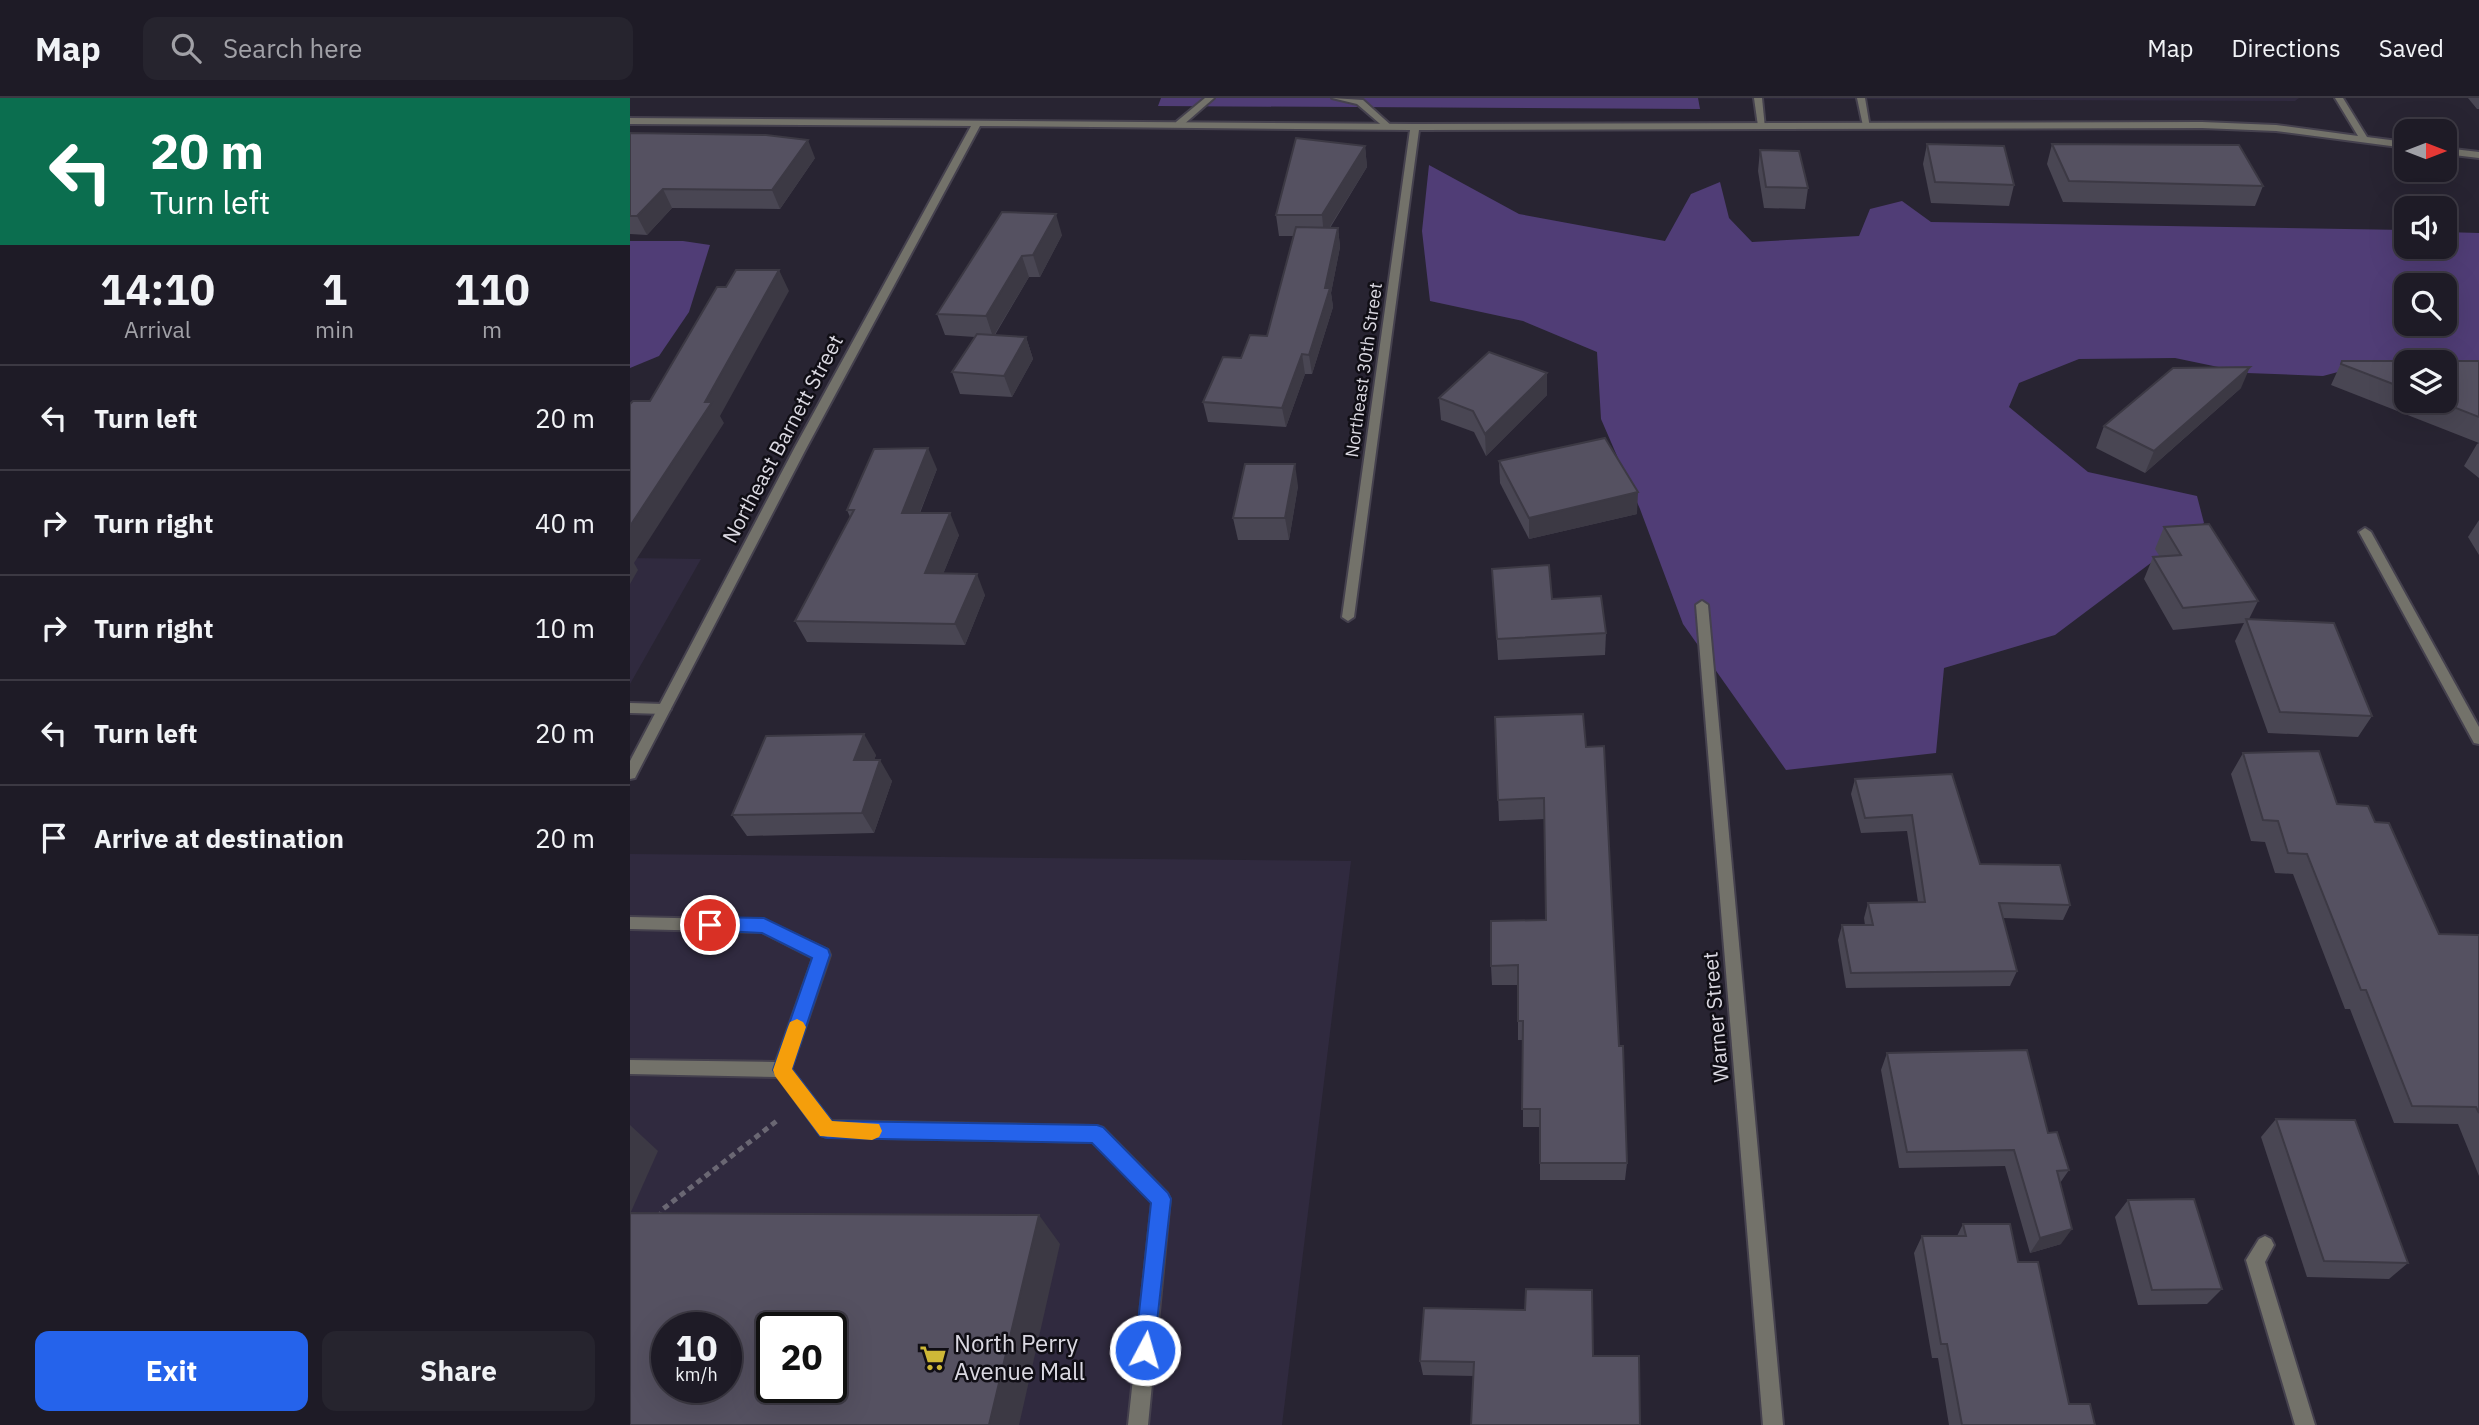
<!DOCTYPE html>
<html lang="en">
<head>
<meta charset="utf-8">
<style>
  :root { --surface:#1e1b26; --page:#26242e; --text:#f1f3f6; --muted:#a1a1a7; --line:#3c3943; --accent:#2563eb }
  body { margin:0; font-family:"IBM Plex Sans",sans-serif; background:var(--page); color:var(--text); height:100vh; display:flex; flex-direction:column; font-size:26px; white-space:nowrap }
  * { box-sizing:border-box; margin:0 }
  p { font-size:23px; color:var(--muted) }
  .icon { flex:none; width:38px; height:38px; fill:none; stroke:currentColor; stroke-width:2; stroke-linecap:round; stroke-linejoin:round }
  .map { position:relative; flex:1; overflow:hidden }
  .details { display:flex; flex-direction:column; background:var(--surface); width:630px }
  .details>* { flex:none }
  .guide { background:#0b6e4f; color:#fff; overflow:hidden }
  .needle { width:46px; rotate:90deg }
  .fabs { position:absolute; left:1764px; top:21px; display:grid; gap:14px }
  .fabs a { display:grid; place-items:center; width:63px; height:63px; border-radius:14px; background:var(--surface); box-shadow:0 7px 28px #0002,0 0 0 2px var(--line); font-size:35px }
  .speed { position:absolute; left:21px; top:1214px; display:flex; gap:14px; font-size:35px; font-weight:700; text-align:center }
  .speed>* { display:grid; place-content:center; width:91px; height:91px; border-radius:50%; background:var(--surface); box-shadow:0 7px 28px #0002,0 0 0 2px var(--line); line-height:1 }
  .speed small { font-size:18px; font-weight:400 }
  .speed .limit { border:4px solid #111; border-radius:10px; background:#fff; color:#111 }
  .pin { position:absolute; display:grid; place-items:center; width:60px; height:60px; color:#fff; margin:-30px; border:4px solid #fff; border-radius:50%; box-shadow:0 2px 7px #0007 }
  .me { position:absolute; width:77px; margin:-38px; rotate:6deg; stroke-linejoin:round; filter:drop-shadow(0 0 5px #0008) }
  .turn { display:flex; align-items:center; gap:24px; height:147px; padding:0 35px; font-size:32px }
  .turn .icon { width:91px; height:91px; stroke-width:2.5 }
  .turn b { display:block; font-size:49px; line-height:60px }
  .eta { display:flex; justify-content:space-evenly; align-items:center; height:119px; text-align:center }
  .eta b { font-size:42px; font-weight:700; line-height:49px }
  .action { display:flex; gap:14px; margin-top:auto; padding:14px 35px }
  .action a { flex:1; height:80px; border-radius:14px; background:var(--accent); color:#fff; font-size:28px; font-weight:700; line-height:80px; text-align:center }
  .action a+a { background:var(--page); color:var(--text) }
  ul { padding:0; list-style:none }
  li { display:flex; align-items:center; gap:21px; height:105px; padding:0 35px; border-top:2px solid var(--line) }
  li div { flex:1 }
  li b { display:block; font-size:26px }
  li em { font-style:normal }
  header { display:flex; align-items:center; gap:42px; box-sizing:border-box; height:98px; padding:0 35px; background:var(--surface); border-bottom:2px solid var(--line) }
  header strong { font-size:33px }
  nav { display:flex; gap:38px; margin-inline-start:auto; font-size:24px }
  .search { width:490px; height:63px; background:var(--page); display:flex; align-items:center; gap:18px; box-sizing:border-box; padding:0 24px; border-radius:14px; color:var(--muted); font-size:26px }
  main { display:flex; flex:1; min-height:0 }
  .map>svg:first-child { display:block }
  .built { fill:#302a3f; fill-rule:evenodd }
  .green { fill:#503d76; fill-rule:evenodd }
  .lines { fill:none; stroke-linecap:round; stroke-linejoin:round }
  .service-casing { stroke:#45414e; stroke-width:4 }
  .minor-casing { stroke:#45414e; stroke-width:4 }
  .path { stroke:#6a6773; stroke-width:5; stroke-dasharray:6 4.5; stroke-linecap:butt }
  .service { fill:#73726a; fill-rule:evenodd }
  .minor { fill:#73726a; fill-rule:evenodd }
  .wall { fill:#494653; fill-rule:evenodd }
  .shaded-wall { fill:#3c3944 }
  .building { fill:#555161; stroke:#3c3944; stroke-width:2; fill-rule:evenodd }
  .route { fill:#2563eb; stroke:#184099; stroke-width:2 }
  .slow { fill:#f59e0b }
  .labels { text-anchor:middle; stroke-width:5; stroke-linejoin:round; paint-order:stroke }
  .far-street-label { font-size:18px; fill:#dbd9e2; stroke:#100e15 }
  .street-label { font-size:21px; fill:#dbd9e2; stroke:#100e15 }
  .near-poi-label { font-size:24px; fill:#dbd9e2; stroke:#100e15; text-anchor:start }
</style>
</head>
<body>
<header>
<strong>Map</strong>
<div class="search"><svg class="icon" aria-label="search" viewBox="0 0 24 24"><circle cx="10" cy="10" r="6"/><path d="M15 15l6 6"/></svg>Search here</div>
<nav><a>Map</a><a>Directions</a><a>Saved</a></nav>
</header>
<main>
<section class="details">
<div class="guide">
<div class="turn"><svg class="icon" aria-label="left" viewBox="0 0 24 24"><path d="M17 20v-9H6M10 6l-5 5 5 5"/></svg><div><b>20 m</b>Turn left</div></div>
</div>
<div class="eta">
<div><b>14:10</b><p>Arrival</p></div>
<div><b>1</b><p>min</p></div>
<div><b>110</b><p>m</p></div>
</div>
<ul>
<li><svg class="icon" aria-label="left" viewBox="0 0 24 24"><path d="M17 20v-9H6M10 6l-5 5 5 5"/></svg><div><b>Turn left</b></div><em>20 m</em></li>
<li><svg class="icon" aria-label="right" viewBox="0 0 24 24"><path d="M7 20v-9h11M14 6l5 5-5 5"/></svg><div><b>Turn right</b></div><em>40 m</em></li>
<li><svg class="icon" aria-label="right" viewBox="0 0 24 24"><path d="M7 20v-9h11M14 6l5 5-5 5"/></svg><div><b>Turn right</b></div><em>10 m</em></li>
<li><svg class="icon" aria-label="left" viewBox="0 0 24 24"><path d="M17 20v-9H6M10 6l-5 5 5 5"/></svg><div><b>Turn left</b></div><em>20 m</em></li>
<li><svg class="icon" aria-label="arrive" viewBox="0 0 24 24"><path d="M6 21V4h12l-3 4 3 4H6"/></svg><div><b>Arrive at destination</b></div><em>20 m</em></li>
</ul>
<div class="action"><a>Exit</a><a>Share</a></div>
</section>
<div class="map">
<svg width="1849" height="1327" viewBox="0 0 1849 1327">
  <rect width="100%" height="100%" fill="#282432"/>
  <g class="built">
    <path d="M955 0H1669L1665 3Z"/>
    <path d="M0 460 71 461 0 586Z"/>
    <path d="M0 756 721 763 652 1327H0ZM37 1230H96V1290H37ZM142 1230H201V1290H142Z"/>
  </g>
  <g class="green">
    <path d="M531 0H1068L1070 11 528 8Z"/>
    <path d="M799 67 889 116 1035 143 1061 96 1090 84 1099 120 1122 144 1229 138 1240 111 1272 103 1301 124 1776 132V149H1815V134L1849 135V264L1749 263 1693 278 1617 275 1545 260 1449 261 1389 285 1379 309 1458 374 1567 398 1574 425 1425 537 1314 570 1306 655 1156 672 1053 526 1010 411 971 321 967 254 893 223 800 203 792 133ZM1776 187H1815V226H1776Z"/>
    <path d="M0 143H53L80 147 59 214 29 258 0 270Z"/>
  </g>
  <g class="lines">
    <g class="service-casing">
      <g id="service">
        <path d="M575 0H584L552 28H546V24Z"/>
        <path d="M702 0 733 2 763 29 756 31 727 6Z"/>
        <path d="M1124 0H1132L1135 30 1128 28Z"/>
        <path d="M1227 0H1235L1240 30 1233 28Z"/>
        <path d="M0 605 34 606 41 611 34 616 0 615Z"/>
        <path d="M0 819 134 822 198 852 200 857 161 971 201 1023 467 1028 473 1030 537 1095 540 1101 518 1327H498L522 1104 463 1044 197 1039 191 1037 148 979 0 976V962L146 964 183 860 132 834 0 831Z"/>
        <path d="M1635 1138 1641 1141 1644 1147 1635 1164 1685 1327H1665L1616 1162 1629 1141Z"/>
      </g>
    </g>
    <g class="minor-casing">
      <g id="minor">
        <path d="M1705 0H1713L1737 39 1776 44V50L1646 33 1572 30 789 32 724 519 718 523 712 519 780 32 350 28 177 349 7 676 5 680 0 681V663L165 349 341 28 0 26V20L785 26 1572 24 1646 27 1728 38Z"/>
        <path d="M1815 50 1849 54V60L1815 56Z"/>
        <path d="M1735 430 1741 434 1849 629V646L1844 645 1729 434Z"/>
        <path d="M1072 503 1078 507 1153 1327H1133L1066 507Z"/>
      </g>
    </g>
    <path class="path" d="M29 1120 33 1111 148 1022"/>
    <use href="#service" class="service"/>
    <use href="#minor" class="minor"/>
  </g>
  <g class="wall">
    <path d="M1838 0H1849V11H1847Z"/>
    <path d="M0 35 185 60 150 111 42 110 17 137 0 136Z"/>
    <path d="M1297 46 1384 87 1379 108 1301 105 1293 66Z"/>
    <path d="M1422 46 1633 88 1625 108 1433 104 1417 66Z"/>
    <path d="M735 48 737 69 700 130H708L710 149 701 195 703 209 682 276H675L656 329 578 324 573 304 611 260 637 238 664 138H649L646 117Z"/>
    <path d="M1130 52 1178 90 1175 111 1134 110 1128 73Z"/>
    <path d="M372 114 432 137 410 179H399L365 237 396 239 403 261 382 299 330 296 322 274 345 239 315 237 307 216Z"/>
    <path d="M1712 263H1849V380L1834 368 1847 346 1849 345 1701 287ZM1776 264 1815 303H1776Z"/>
    <path d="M917 275V297L856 358 844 334 811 322 809 300Z"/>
    <path d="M1611 290 1515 375 1466 350 1474 328Z"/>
    <path d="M869 363 1007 416 899 441 870 385Z"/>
    <path d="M307 371 290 415 329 437 313 476 355 497 335 547 177 544 165 523 220 419 217 412Z"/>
    <path d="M668 388 659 442H608L603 420Z"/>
    <path d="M1849 422V457L1838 439Z"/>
    <path d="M1534 429 1628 503 1619 521 1742 618 1728 639 1638 635 1605 543 1614 525 1543 532 1514 481 1523 459H1530L1525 451Z"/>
    <path d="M862 471 922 501 976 535 975 557 868 562Z"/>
    <path d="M865 619 956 649 989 948 997 1065 995 1082H910V1029H893V942H888V887H862L861 868 916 822 915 721 869 723Z"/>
    <path d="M1613 655 1707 706 1745 724 1809 836 1849 837V1078L1828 1026 1764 1025 1720 911H1715L1663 776 1645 775 1635 744 1621 743 1601 676Z"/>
    <path d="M246 657 244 662 262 683 244 735 117 738 102 717Z"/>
    <path d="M1322 676 1350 766 1440 807 1433 822 1373 820 1387 873 1380 888 1216 890 1208 842 1212 827H1235L1234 820 1238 805 1288 804 1277 733 1231 735 1221 696 1225 681Z"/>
    <path d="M1257 955 1418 1035 1439 1072 1430 1085 1431 1146 1400 1155 1375 1068 1269 1070 1251 972Z"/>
    <path d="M1646 1021 1778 1165 1759 1181 1677 1179 1631 1039Z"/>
    <path d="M1498 1102 1592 1191 1577 1206 1508 1207 1485 1119Z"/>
    <path d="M1333 1126 1388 1164 1439 1306 1465 1327H1319L1308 1260H1302L1284 1155 1292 1138H1327Z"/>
    <path d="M962 1192 844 1278 793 1277 790 1263 895 1212Z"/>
  </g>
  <g class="shaded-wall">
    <path d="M178 42 185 60 150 111 142 92Z"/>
    <path d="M735 48 737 69 694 138 692 117Z"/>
    <path d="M33 91 42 110 17 137 7 118Z"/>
    <path d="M426 116 432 137 410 179 403 157Z"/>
    <path d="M708 130 710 149 701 195 703 209 682 276 679 257 695 190Z"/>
    <path d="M392 158 399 179 363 239 356 218Z"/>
    <path d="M149 172 159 193 90 318 94 325 4 465 8 472 0 486V428Z"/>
    <path d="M396 239 403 261 382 299 374 278Z"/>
    <path d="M672 256 675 276 656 329 652 310Z"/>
    <path d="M1620 269 1611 290 1515 375 1524 353Z"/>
    <path d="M917 275V297L856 358 855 336Z"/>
    <path d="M298 350 307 371 281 436 272 415Z"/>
    <path d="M665 366 668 388 659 442 655 420Z"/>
    <path d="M1008 394 1007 416 899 441V420Z"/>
    <path d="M320 415 329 437 305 496 295 475Z"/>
    <path d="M347 476 355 497 335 547 325 526Z"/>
    <path d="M234 636 246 657 236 683 224 662Z"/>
    <path d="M250 662 262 683 244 735 232 715Z"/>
    <path d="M0 1027 28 1053 0 1116Z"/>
    <path d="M409 1117 430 1146 389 1327H359Z"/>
    <path d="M1442 1131 1431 1146 1400 1155 1410 1140Z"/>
  </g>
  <g class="building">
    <path d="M0 35 136 37 178 42 142 92 33 91 7 118H0Z"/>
    <path d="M666 40 735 48 692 117H646Z"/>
    <path d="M1297 46 1374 48 1384 87 1305 84Z"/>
    <path d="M1422 46 1609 47 1633 88 1439 83Z"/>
    <path d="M1130 52 1169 53 1178 90 1136 89Z"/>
    <path d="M372 114 426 116 403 157 392 158 356 218 307 216Z"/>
    <path d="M666 129 708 130 695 190H700L679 257 672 256 652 310 573 304 593 259 611 260 620 237 637 238Z"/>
    <path d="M106 172H149L75 304H82L0 428V306L3 303H20L87 189H96Z"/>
    <path d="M347 236 396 239 374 278 322 274Z"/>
    <path d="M859 254 917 275 855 336 843 313 809 300Z"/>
    <path d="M1712 263H1849V319L1808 303H1815V264H1776V291L1711 266Z"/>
    <path d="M1620 269 1524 353 1474 328 1543 270Z"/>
    <path d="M975 340 1008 394 899 420 869 363Z"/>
    <path d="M298 350 272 415H320L295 475 347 476 325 526 165 523 224 412H217L244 351Z"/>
    <path d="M615 366H665L655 420H603Z"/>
    <path d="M1579 426 1628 503 1553 510 1523 459 1551 457 1534 429Z"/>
    <path d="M919 467 922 501 971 498 976 535 867 541 862 471Z"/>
    <path d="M1616 521 1704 525 1742 618 1650 614Z"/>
    <path d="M953 616 956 649 974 648 989 948H993L997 1065H910V1011H892L893 923H888V867L861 868V823L916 822 914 700 868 702 865 619Z"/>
    <path d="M234 636 224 662H250L232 715 102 717 136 638Z"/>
    <path d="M1689 653 1707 706 1738 708 1745 724 1759 725 1809 836 1849 837V1015L1846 1009 1782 1008 1736 892H1731L1677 756 1658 755 1648 723 1633 722 1613 655Z"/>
    <path d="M1322 676 1350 766 1430 767 1440 807 1369 805 1387 873 1221 875 1212 827H1243L1238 805 1295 804 1282 717 1235 720 1225 681Z"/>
    <path d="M1397 952 1418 1035 1427 1034 1439 1072 1427 1073 1442 1131 1410 1140 1384 1052 1277 1054 1257 955Z"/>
    <path d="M1646 1021 1725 1022 1778 1165 1694 1163Z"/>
    <path d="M1564 1101 1592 1191 1522 1192 1498 1102Z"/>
    <path d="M0 1115 409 1117 359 1327H0ZM37 1230H96V1290H37ZM142 1230H201V1290H142Z"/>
    <path d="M1333 1126H1380L1388 1164H1408L1439 1306H1460L1465 1327H1332L1317 1246H1311L1292 1138H1336Z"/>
    <path d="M896 1191 962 1192 963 1258H1009L1010 1327H841L844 1264 790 1263 794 1210 895 1212Z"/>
  </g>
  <path class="route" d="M80 819 134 820 198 851 200 857 162 971 202 1023 467 1027 473 1029 538 1095 541 1101 523 1259 515 1262 508 1259 505 1252 521 1105 462 1045 197 1040 190 1038 143 972 182 860 132 835 74 832 72 827Z"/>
  <path class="slow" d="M167 921 173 924 176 929 162 971 202 1023 249 1026 252 1033 249 1039 242 1042 190 1038 145 978 143 972 158 929 160 924Z"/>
  <defs>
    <g id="supermarket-bare" transform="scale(2.1)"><path d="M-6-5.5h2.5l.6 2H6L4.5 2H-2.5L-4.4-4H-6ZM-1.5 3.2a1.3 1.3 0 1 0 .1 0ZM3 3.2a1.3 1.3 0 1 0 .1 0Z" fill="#ceb837" stroke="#100e15" stroke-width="2.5" paint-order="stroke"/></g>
  </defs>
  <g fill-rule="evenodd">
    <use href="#supermarket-bare" x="303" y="1260"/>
  </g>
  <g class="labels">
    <g class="far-street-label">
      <text transform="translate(734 272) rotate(-82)" y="6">Northeast 30th Street</text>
    </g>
    <g class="street-label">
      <text transform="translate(153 341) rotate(-62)" y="7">Northeast Barnett Street</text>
      <text transform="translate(1086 919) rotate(-95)" y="7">Warner Street</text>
    </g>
    <g class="near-poi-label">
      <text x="324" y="1254">North Perry<tspan x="324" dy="28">Avenue Mall</tspan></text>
    </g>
  </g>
</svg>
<div class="fabs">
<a><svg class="needle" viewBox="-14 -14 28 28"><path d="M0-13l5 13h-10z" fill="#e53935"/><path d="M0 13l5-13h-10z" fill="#a1a1a7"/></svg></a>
<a><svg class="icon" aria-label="sound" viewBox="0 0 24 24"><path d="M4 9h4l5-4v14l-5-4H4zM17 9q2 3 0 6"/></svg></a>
<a><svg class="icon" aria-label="search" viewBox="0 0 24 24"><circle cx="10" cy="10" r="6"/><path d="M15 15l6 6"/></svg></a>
<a><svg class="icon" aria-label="layers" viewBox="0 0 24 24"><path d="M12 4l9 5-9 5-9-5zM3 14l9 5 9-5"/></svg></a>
</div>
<div class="speed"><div>10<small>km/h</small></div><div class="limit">20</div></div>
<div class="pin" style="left:80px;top:827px;background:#d93025"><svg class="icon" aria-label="arrive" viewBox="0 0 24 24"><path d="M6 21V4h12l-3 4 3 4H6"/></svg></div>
<svg class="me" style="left:515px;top:1252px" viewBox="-20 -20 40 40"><circle r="17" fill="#2563eb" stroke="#fff" stroke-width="3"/><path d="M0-11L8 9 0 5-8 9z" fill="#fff"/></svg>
</div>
</main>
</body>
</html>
